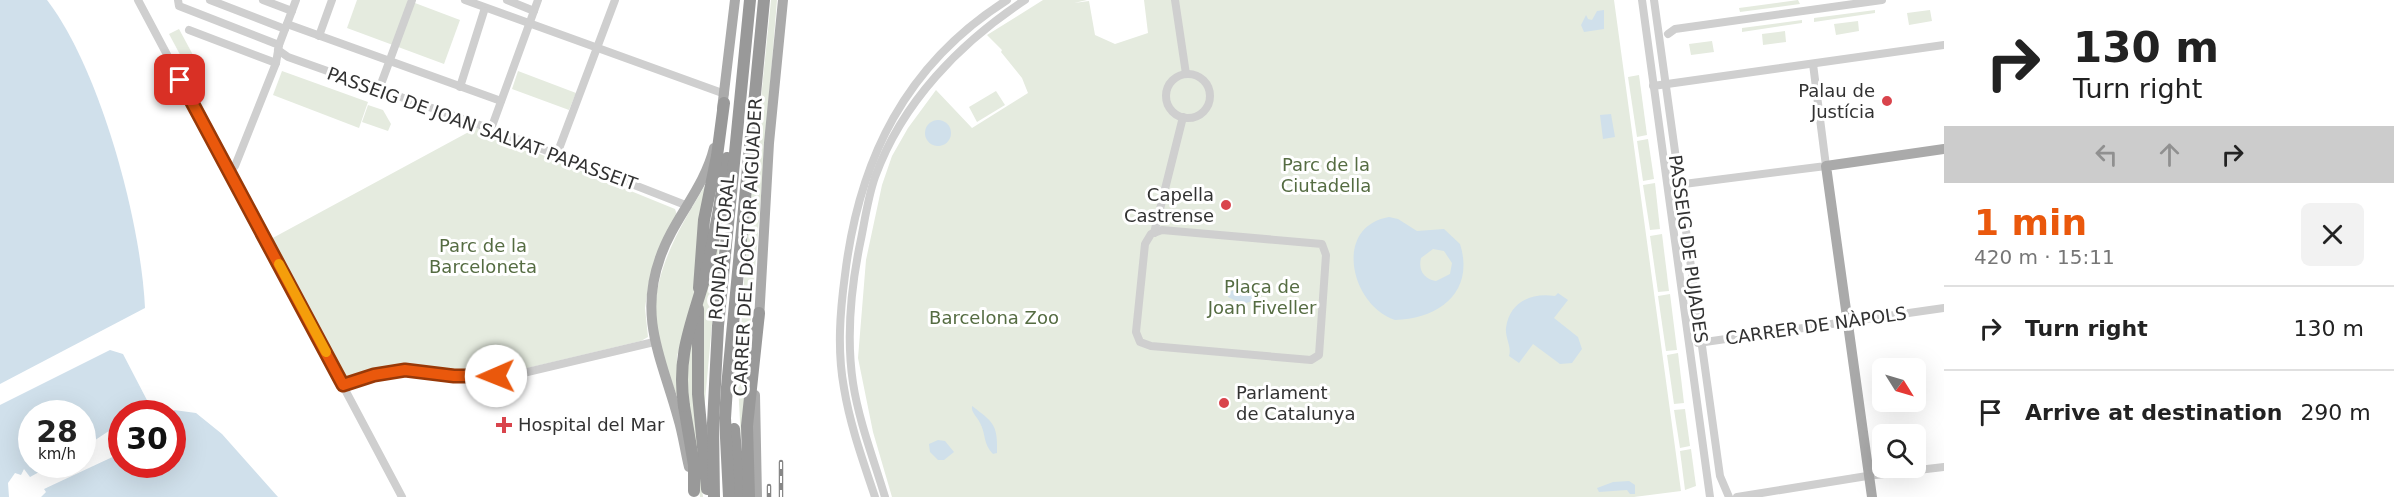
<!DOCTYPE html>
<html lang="en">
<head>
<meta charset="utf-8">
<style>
  :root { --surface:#fff; --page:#f2f2f2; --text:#222; --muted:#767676; --line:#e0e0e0; --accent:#ea580c }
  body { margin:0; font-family:"DejaVu Sans",sans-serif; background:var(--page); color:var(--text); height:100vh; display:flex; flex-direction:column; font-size:22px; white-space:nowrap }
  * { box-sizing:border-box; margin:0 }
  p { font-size:20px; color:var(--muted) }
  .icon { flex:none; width:33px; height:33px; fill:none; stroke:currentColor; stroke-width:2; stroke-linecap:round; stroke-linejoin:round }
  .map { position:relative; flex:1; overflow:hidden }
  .panel { display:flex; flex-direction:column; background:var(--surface); width:450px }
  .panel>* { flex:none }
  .hud { background:#fff; color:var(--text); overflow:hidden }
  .needle { width:39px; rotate:127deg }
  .tools { position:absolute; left:1872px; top:358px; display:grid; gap:12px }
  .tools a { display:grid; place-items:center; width:54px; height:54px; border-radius:9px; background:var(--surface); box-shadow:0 6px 24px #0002; font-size:30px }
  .speed { position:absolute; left:18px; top:400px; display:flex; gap:12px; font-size:30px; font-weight:700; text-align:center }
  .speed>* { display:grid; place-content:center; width:78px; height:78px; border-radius:50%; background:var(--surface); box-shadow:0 6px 24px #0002; line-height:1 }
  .speed small { font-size:15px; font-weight:400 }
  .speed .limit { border:9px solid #d22; background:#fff; color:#111 }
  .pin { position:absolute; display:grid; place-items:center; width:51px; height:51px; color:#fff; margin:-26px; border-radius:12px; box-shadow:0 3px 9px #0006 }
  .me { position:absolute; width:66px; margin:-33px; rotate:269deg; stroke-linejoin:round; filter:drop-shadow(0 0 4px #0008) }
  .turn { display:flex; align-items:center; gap:21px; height:126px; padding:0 30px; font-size:27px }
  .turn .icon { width:78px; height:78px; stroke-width:2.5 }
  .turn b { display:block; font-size:42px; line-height:51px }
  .lanes { display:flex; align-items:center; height:57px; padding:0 30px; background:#0003; justify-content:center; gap:30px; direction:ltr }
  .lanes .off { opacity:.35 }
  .round { display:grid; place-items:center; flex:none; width:63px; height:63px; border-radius:9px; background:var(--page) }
  .summary { display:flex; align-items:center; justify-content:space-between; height:102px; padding:0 30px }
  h1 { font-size:36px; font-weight:700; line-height:45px; color:var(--accent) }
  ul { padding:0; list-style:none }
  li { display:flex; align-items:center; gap:18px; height:84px; padding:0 30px; border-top:2px solid var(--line) }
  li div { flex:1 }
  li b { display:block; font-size:22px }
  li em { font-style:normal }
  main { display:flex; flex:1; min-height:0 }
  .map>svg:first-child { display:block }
  .green { fill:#e5ebdf }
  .water { fill:#d0e0eb; fill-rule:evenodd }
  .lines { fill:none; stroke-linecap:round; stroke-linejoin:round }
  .minor { stroke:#cfcfcf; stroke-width:8 }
  .major { stroke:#aaa; stroke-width:10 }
  .highway { stroke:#999; stroke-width:12 }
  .rail-casing { stroke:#878787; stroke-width:4.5 }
  .rail { stroke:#fff; stroke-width:2; stroke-dasharray:7; stroke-linecap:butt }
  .highway-bridge { stroke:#999; stroke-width:12 }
  .route-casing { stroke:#983908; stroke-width:15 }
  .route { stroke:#ea580c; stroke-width:10 }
  .slow { stroke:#f59e0b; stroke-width:10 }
  .poi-dot { fill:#d9444c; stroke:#fff; stroke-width:2 }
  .labels { text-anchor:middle; stroke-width:6; stroke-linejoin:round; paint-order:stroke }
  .poi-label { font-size:18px; fill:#323232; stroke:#fff; text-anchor:end }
  .street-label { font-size:18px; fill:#323232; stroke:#fff }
  .park-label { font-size:18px; fill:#556c42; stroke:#fff }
</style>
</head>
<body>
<main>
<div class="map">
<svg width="1944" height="497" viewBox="0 0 1944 497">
  <rect width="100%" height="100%" fill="#fff"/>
  <g class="green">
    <path d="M357 0H407L460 20 444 64 347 28Z"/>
    <path d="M771 0H777L741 441 738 383 746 246Z"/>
    <path d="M1043 0H1087L1074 3 1089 1 1095 35 1115 44 1148 33 1144 0H1614L1681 491 1634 497H892L873 432 858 358 866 260 882 185 892 156 908 128 936 90 972 128 1028 93 1022 78 1001 52 1002 50 987 35Z"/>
    <path d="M1798 0 1800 4 1740 12 1739 8Z"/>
    <path d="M1875 10V13L1814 22V18Z"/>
    <path d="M1930 10 1932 21 1909 25 1907 13Z"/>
    <path d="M1802 20V23L1742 32V28Z"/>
    <path d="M1858 21 1859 31 1836 35 1834 24Z"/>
    <path d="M179 29 200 68 192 77 169 34Z"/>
    <path d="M1785 31 1786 42 1763 45 1762 34Z"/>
    <path d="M1712 41 1714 52 1691 55 1689 44Z"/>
    <path d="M282 71 368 102 359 128 273 95Z"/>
    <path d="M518 71 576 93 569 110 512 89Z"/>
    <path d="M1639 75 1647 135 1637 137 1628 77Z"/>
    <path d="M996 91 1005 105 977 122 969 107Z"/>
    <path d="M368 105 383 110 391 124 388 131 362 122Z"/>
    <path d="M476 128 675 209 677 215 649 281 645 308 648 337 641 341 519 370 473 373 413 367 392 368 347 378 269 240Z"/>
    <path d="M1648 139 1654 179 1643 181 1637 141Z"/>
    <path d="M1655 183 1660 229 1650 230 1643 185Z"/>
    <path d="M706 184 695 270 694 298 677 356V396C671 380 665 365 660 348 643 287 675 235 706 184Z"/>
    <path d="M1662 234 1669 291 1658 292 1650 236Z"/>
    <path d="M720 236 704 412 702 303Z"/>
    <path d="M1670 294 1677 350 1666 351 1658 296Z"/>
    <path d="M692 333 698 453 703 497H700L686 384Z"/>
    <path d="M1678 353 1684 403 1674 404 1667 355Z"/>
    <path d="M1685 409 1690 446 1680 448 1674 410Z"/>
    <path d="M1691 449 1696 486 1685 490 1680 451Z"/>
  </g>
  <g class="water">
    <path d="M0 0H47C100 69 141 221 145 308L0 384Z"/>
    <path d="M1604 10V29L1584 32 1581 25 1586 15 1588 19 1592 20 1597 11Z"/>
    <path d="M1611 114 1615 137 1603 139 1600 115Z"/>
    <circle cx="938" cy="133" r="13"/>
    <path d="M1389 217 1398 219 1417 231 1444 229 1460 244C1475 291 1440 319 1395 320 1351 306 1332 227 1389 217ZM1433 249 1444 251 1452 263 1450 274 1436 281C1424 279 1418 270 1421 258Z"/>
    <path d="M1241 287 1259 294V299L1243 304 1228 297 1229 292Z"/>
    <path d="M1558 293 1568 300 1554 318 1578 337 1582 349 1572 363 1560 364 1533 344 1519 363 1509 356C1512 347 1505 338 1506 328 1509 302 1532 292 1555 296Z"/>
    <path d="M110 350 123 354 149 404 135 414H122L121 423 83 448 82 414H32V465H52L30 477 24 469 21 475 15 473 8 483 9 497H0V405Z"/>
    <path d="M972 406C993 422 998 424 997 453L993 454C983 444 986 434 980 423 977 416 971 413 972 406Z"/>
    <path d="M174 410 196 413 222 434 278 497H41L46 492 44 489 121 453 122 465H172L173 425 176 419Z"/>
    <path d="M938 440 945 441 954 452 944 460H938L930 452 929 444Z"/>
    <path d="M1613 482 1629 481 1635 485V494H1630L1627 490 1599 492 1597 488Z"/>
  </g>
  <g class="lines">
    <g class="minor">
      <path d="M138 0 402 497"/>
      <path d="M178 0 179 6 279 45"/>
      <path d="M210 0 285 29"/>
      <path d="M263 0 292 11"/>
      <path d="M465 0 725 94"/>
      <path d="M507 0 534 11"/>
      <path d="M1175 0 1186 74"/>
      <path d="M1642 0 1710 497"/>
      <path d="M1654 0 1720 476 1729 497"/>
      <path d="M287 24 501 101"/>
      <path d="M189 30 276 63"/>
      <path d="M1668 34 1675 29 1882 0"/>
      <path d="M319 36 332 0"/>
      <path d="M278 50 288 57 491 129 688 206"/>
      <circle cx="1188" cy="96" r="22"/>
      <path d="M381 84 412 0"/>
      <path d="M1653 86 1944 45"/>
      <path d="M460 87 484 11"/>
      <path d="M491 129 538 0"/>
      <path d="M557 154 615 0"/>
      <path d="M235 166 276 63 279 45 296 0"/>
      <path d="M1676 185 1826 166 1813 64"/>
      <path d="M1162 230 1322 244 1326 255 1319 355 1311 360 1151 346 1140 342 1136 332 1145 244 1151 234Z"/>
      <path d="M1154 233 1183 117"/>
      <path d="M1698 343 1944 308"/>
      <path d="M343 385 374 375 405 370 473 377 519 374 654 342"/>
      <path d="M875 497C863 461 850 425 844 388 837 350 840 312 845 275 859 159 906 64 1007 0"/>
      <path d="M885 497C874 460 859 422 853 383 846 336 851 286 861 239 865 219 868 197 875 177 902 102 960 43 1025 0"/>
      <path d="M1737 497 1867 476 1944 467"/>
    </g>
    <g class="major">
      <path d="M722 109 735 0"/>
      <path d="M759 320 769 143 783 0"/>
      <path d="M755 395 757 497"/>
      <path d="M689 467C685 451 683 434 678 418 663 362 638 319 660 258 673 219 704 189 714 148"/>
      <path d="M1872 497 1826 166 1944 149"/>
    </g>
    <g class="highway">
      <path d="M719 209 727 158"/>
      <path d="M699 288 704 220 717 156 724 103"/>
      <path d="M698 309V394L707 489"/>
      <path d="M684 406 694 465V491"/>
      <path d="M734 429 740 497"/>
      <path d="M714 497 713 423 718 326 750 0"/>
      <path d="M729 497 725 418 727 387 764 0"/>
      <path d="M749 497 747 426 759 313"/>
    </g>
    <g class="rail-casing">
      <g id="rail">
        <path d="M769 486V497"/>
        <path d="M781 497V462"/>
      </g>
    </g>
    <use href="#rail" class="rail"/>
    <path class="highway-bridge" d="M684 406C677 360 689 330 702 287 710 261 714 235 719 209"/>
  </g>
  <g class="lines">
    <g class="route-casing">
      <path id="route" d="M180 80 343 385 374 375 405 370 454 376H496"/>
    </g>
    <use href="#route" class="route"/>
    <path class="slow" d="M279 264 326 352"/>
  </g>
  <g class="poi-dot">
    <circle cx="1887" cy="101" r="6"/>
    <circle cx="1226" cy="205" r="6"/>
    <circle cx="1224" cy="403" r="6"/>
    <path d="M501 416h6v6h6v6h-6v6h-6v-6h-6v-6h6z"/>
  </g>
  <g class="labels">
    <g class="poi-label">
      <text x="1875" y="97">Palau de<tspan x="1875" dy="21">Justícia</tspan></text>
      <text x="1214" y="201">Capella<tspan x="1214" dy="21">Castrense</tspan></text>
      <text x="1236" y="399" text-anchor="start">Parlament<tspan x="1236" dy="21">de Catalunya</tspan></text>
      <text x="518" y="431" text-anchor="start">Hospital del Mar</text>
    </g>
    <g class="street-label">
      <text transform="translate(482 129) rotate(20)" y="6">PASSEIG DE JOAN SALVAT PAPASSEIT</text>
      <text transform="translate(722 247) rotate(-85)" y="6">RONDA LITORAL</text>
      <text transform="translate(748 247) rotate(-87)" y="6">CARRER DEL DOCTOR AIGUADER</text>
      <text transform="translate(1688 249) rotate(82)" y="6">PASSEIG DE PUJADES</text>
      <text transform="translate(1816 326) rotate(-8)" y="6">CARRER DE NÀPOLS</text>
    </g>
    <g class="park-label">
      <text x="1326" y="171">Parc de la<tspan x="1326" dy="21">Ciutadella</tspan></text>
      <text x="483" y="252">Parc de la<tspan x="483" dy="21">Barceloneta</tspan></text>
      <text x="1262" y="293">Plaça de<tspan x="1262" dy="21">Joan Fiveller</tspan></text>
      <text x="994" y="324">Barcelona Zoo</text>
    </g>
  </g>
</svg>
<div class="tools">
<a><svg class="needle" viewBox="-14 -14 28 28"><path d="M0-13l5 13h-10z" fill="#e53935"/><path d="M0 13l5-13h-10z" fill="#767676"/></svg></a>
<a><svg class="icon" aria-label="search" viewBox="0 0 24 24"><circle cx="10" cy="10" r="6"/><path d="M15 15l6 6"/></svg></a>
</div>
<div class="speed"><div>28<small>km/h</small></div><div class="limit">30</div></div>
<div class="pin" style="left:180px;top:80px;background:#d93025"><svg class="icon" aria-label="arrive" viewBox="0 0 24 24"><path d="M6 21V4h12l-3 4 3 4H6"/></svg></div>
<svg class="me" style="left:496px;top:376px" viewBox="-20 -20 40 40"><circle r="19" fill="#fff"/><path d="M0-13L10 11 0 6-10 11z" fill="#ea580c"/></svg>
</div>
<section class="panel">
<div class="hud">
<div class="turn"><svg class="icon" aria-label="right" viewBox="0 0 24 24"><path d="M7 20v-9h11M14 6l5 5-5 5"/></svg><div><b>130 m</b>Turn right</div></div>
<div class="lanes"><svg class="icon off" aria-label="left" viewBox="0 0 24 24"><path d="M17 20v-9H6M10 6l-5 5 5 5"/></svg><svg class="icon off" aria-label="ahead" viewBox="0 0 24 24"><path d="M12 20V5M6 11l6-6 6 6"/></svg><svg class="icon" aria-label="right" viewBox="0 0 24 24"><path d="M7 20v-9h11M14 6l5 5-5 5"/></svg></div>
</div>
<div class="summary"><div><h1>1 min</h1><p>420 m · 15:11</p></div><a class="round"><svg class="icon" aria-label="close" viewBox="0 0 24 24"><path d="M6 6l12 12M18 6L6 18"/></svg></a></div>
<ul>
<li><svg class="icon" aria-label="right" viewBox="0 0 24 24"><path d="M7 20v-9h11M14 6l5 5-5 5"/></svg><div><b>Turn right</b></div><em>130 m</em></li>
<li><svg class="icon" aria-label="arrive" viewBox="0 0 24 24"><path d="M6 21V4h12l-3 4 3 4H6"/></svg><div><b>Arrive at destination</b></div><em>290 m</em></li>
</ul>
</section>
</main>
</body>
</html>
